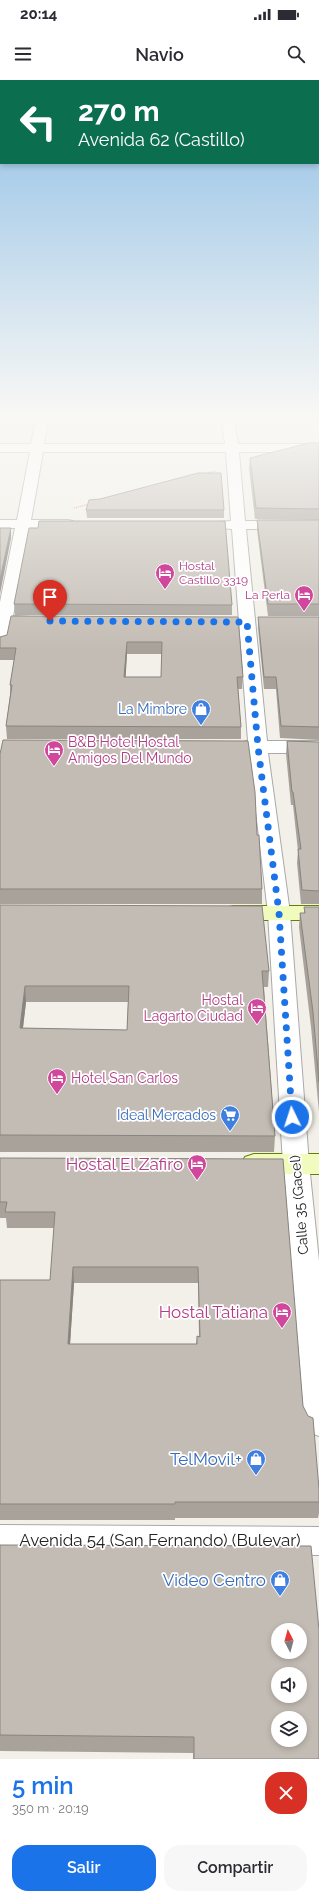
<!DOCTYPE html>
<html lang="es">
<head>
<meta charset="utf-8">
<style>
  :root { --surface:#fff; --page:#f7f7f7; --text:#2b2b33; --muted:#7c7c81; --accent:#1a73e8 }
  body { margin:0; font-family:Raleway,sans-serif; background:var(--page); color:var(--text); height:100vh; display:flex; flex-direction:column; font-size:15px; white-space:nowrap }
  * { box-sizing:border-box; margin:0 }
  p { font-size:13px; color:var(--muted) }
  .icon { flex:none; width:22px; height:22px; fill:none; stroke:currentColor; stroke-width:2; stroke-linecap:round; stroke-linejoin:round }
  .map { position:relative; height:1679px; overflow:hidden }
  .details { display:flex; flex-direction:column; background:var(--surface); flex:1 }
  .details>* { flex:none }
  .top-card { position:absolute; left:0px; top:0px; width:319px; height:84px; box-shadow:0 2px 6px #0003; background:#0b6e4f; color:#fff; overflow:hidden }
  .needle { width:26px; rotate:354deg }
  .fabs { position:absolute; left:271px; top:1543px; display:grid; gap:8px }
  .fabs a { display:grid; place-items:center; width:36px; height:36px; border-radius:50%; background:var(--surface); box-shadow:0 2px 6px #0003; font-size:20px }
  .pin { position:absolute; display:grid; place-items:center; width:34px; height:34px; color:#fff; margin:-41px -17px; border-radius:50% 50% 50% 0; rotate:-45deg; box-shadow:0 0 4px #0007 }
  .pin .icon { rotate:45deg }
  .me { position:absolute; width:44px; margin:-22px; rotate:356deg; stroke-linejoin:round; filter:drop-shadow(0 0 3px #0008) }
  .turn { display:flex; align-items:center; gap:14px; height:84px; padding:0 12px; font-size:18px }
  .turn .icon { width:52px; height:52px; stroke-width:2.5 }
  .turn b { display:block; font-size:28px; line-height:34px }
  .round { display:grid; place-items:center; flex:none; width:42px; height:42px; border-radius:16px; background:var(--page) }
  .head { display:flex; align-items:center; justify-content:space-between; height:68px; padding:0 12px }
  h1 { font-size:24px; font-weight:600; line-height:30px; color:var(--accent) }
  .action { display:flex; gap:8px; margin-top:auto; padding:8px 12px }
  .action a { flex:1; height:46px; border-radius:16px; background:var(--accent); color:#fff; font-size:16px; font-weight:600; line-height:46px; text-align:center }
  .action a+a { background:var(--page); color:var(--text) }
  .status { display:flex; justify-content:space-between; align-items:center; height:28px; padding:0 20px; background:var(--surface); direction:ltr }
  .status svg { height:11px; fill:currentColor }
  header { display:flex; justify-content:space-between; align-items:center; height:52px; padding:0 12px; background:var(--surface); font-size:18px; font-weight:600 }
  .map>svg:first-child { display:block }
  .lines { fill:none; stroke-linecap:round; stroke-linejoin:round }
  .pedestrian-casing { stroke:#a9a9a9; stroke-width:2 }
  .minor-casing { stroke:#a9a9a9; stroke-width:2 }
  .secondary-casing { stroke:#647f02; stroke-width:2 }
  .path { stroke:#fd8d6e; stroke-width:1.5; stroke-dasharray:1 1; stroke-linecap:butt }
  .pedestrian { fill:#fff; fill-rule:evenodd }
  .minor { fill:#fff; fill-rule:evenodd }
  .secondary { fill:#f1fbbd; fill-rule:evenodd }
  .wall { fill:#a8a29b; fill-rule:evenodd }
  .shaded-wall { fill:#88847e }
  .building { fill:#c3bcb4; stroke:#88847e; fill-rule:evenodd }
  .route { stroke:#1a73e8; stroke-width:7; stroke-dasharray:0 12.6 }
  .labels { text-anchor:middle; stroke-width:3.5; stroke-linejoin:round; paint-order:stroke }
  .far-hotel-label { font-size:12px; fill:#b23c85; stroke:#fff; text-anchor:start }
  .shop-label { font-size:14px; fill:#366cbe; stroke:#fff; text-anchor:end }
  .hotel-label { font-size:14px; fill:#b23c85; stroke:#fff; text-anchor:start }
  .street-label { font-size:14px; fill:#222; stroke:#fff }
  .near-hotel-label { font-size:17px; fill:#b23c85; stroke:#fff; text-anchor:end }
  .near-shop-label { font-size:17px; fill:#366cbe; stroke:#fff; text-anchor:end }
  .near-street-label { font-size:17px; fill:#222; stroke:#fff }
</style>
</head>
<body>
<div class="status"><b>20:14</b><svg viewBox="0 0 49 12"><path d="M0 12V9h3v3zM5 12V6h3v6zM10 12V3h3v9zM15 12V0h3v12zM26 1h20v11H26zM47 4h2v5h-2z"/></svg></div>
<header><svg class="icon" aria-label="menu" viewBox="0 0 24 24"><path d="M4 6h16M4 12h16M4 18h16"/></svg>Navio<svg class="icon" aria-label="search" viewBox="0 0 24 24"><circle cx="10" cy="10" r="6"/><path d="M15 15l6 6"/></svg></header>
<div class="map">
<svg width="319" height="1679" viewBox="0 0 319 1679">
  <rect width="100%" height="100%" fill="#f2f0e8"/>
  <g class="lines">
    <g class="pedestrian-casing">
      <path id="pedestrian" d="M0 1445 319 1447V1475L0 1473Z"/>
    </g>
    <g class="minor-casing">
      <path id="minor" d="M37 334H49L44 364H225L221 334H233L238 364H319V372H239L245 441H319V449H246L267 661H319V673H268L290 833 309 1084 319 1181V1356L308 1352 303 1342 283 1084 268 833 249 673 237 671 235 667 237 663 248 661 232 449 219 448 217 445 219 442 231 441 226 372H43L31 440H68L73 441 75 444 73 447 68 448H30L13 536 47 538 49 541 47 544 11 546 8 562 6 566 0 567V522L15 448H0V440H17L30 372H0V364H31Z"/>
    </g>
    <g class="secondary-casing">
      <g id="secondary">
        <path d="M233 826H319V840H233L225 838 222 833 225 828Z"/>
        <path d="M254 1074H319V1094H254L245 1091 241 1084 245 1077Z"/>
      </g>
    </g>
    <g class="path">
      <path d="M204 394 216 391"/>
      <path d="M74 428 90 424"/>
    </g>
    <use href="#pedestrian" class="pedestrian"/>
    <use href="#minor" class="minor"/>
    <use href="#secondary" class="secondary"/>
  </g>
  <g class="wall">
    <path d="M319 363V440L255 439 249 388 250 378Z"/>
    <path d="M86 430H224V438H87Z"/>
    <path d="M257 440H319V536H268L257 450Z"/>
    <path d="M14 524 232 525V535H15Z"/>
    <path d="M238 537 243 597 242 609H238L241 647V659H7L6 646 10 615V605L14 580H0V557ZM127 574H162L161 597H125Z"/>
    <path d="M258 537H319V660L280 658 276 609H264L258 548Z"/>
    <path d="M287 661 319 662V824H301L297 783 298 771 293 725H291L286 674Z"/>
    <path d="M0 674 257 755 262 809V824H0Z"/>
    <path d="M0 825 269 891 268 907H264L275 1056 274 1072H0ZM26 922H128L127 950 23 948Z"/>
    <path d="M304 827H319V1032L311 947 299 847 300 833H304Z"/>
    <path d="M0 1078 283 1079 303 1326 319 1409V1433L318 1438H175V1440H0V1200H50L54 1148H7L6 1138H0ZM74 1203H198L199 1256H197L196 1264H70Z"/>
    <path d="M0 1465 319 1679H193V1673L0 1671Z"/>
  </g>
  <g class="shaded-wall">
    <path d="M11 448V458L0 514V499Z"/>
    <path d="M127 562V574L125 609 124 597Z"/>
    <path d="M25 906 26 922 21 964 20 948Z"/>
    <path d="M73 1187 74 1203 69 1280 68 1264Z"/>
  </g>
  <g class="building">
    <path d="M309 363H319V429L256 428 250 378Z"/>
    <path d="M198 393H221L224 430H86L89 420 100 419Z"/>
    <path d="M257 440H319V524H268Z"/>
    <path d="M39 441H225L232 525 14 524 29 448H38Z"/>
    <path d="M0 448H11L0 499Z"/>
    <path d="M11 536 238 537 243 597H237L241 647 6 646 12 605H10L16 568H0V557L7 555ZM127 562H162L161 597H124Z"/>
    <path d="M258 537H319V647L281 646 276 597H264Z"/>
    <path d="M3 660 248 661 255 712 257 755H259L262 809H0V674Z"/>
    <path d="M287 661 319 662V811L302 810 298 769H301L293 712H292Z"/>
    <path d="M0 825 262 826 269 891H262L275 1056 0 1055ZM25 906H129L127 950 20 948Z"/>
    <path d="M304 827H319V1002L313 932 300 833H305Z"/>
    <path d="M0 1078 283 1079 303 1326 308 1336 313 1338 319 1409V1422H175V1424H0V1200H50L55 1132H5L7 1122H0ZM73 1187H198L200 1257 197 1256V1264H68Z"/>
    <path d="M0 1465 311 1466 319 1550V1679H194V1657L0 1655ZM278 1550H300V1572H278ZM278 1594H300V1616H278ZM278 1638H300V1660H278Z"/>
  </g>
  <linearGradient id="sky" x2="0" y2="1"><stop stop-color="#8ebee5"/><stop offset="0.59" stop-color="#f9f8f5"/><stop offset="1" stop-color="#f9f8f5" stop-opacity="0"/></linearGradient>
  <rect width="319" height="569" fill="url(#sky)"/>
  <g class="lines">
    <path class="route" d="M50 541 247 542 258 667 279 833 292 1037"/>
  </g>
  <defs>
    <g id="hotel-pin" transform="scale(1)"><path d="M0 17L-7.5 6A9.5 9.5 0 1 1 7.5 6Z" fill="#d1479c" stroke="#fff"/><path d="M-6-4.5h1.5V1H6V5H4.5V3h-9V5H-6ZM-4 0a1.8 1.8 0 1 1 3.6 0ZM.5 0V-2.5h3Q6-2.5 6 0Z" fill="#fff"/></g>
    <g id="shop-pin" transform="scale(1)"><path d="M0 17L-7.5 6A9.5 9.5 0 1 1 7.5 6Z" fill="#3f7fe0" stroke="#fff"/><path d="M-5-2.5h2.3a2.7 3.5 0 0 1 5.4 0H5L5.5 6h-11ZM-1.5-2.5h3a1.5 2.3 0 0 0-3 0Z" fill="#fff"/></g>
    <g id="supermarket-pin" transform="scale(1)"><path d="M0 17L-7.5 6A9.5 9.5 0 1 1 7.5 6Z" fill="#3f7fe0" stroke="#fff"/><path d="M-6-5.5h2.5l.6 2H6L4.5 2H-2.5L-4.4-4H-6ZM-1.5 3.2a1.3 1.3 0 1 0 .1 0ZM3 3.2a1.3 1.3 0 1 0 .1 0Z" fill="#fff"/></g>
  </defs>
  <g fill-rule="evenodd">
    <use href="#hotel-pin" x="165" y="493"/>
    <use href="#hotel-pin" x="304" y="515"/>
    <use href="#shop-pin" x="201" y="629"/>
    <use href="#hotel-pin" x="54" y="670"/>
    <use href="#hotel-pin" x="257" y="928"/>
    <use href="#hotel-pin" x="57" y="998"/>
    <use href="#supermarket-pin" x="230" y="1035"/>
    <use href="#hotel-pin" x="197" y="1084"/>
    <use href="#hotel-pin" x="282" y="1232"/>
    <use href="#shop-pin" x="256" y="1379"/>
    <use href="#shop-pin" x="280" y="1500"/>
  </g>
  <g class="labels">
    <g class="far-hotel-label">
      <text x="179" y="490">Hostal<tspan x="179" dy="14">Castillo 3319</tspan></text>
      <text x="290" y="519" text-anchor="end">La Perla</text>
    </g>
    <g class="shop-label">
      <text x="187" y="634">La Mimbre</text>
      <text x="216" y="1040">Ideal Mercados</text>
    </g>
    <g class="hotel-label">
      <text x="68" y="667">B&amp;B Hotel Hostal<tspan x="68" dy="16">Amigos Del Mundo</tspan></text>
      <text x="243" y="925" text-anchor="end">Hostal<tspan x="243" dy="16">Lagarto Ciudad</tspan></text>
      <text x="71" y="1003">Hotel San Carlos</text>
    </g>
    <g class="street-label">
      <text transform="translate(299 1125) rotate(-95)" y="5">Calle 35 (Gacel)</text>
    </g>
    <g class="near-hotel-label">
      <text x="183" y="1090">Hostal El Zafiro</text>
      <text x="268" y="1238">Hostal Tatiana</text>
    </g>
    <g class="near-shop-label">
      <text x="242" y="1385">TelMovil+</text>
      <text x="266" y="1506">Video Centro</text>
    </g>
    <g class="near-street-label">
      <text x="160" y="1466">Avenida 54 (San Fernando) (Bulevar)</text>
    </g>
  </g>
</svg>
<div class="fabs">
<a><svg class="needle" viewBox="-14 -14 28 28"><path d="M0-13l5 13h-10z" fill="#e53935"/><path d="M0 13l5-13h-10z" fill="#7c7c81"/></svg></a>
<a><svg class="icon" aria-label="sound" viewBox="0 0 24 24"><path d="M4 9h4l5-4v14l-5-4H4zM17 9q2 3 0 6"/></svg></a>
<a><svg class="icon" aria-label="layers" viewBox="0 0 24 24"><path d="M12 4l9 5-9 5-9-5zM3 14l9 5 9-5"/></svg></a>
</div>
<div class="pin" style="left:50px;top:541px;background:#d93025"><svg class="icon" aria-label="arrive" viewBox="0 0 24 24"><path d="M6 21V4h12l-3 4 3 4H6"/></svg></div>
<svg class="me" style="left:292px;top:1037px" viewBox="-20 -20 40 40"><circle r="17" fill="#1a73e8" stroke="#fff" stroke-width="3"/><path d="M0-11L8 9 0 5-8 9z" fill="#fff"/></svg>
<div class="top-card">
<div class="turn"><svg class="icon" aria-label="left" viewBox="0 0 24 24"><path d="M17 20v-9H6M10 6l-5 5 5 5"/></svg><div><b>270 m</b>Avenida 62 (Castillo)</div></div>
</div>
</div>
<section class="details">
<div class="head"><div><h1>5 min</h1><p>350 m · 20:19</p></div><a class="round" style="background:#d93025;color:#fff"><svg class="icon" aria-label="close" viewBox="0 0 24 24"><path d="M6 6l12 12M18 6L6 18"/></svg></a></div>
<div class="action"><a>Salir</a><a>Compartir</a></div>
</section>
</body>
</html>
